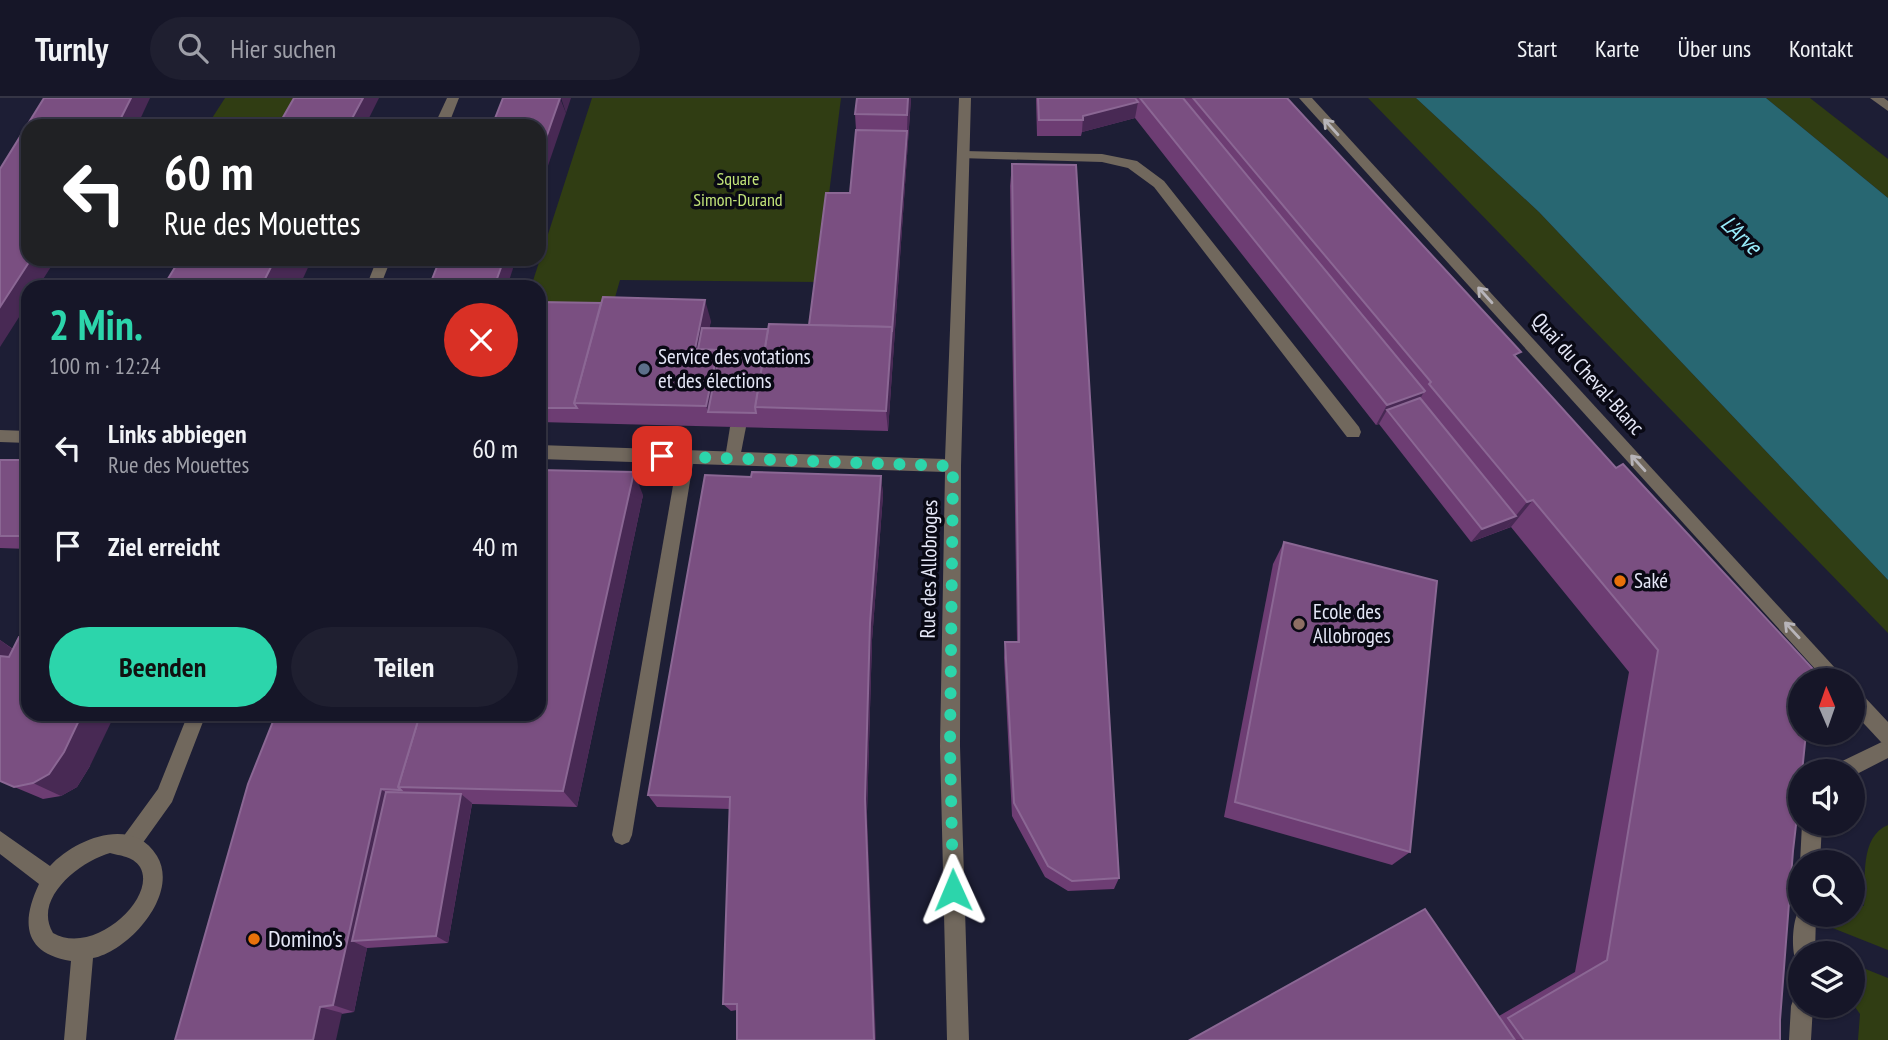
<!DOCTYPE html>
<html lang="de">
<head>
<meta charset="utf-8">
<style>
  :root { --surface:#161628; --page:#1f1f30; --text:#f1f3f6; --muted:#9e9fa8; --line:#353545; --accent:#2cd5ab }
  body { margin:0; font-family:"PT Sans Narrow",sans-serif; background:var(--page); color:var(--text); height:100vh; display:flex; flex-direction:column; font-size:26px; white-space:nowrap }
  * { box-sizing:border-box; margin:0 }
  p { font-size:23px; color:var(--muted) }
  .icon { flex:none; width:38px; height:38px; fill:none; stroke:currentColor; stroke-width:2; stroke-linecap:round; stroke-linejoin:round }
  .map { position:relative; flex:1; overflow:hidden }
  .sheet { position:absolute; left:21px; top:182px; width:525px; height:441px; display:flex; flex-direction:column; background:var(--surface); border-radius:21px; box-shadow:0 2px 5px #0004,0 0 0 2px var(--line) }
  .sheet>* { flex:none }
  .guide { position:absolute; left:21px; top:21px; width:525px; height:147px; border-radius:21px; box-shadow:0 2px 5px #0004,0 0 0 2px var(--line); background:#202124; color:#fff; overflow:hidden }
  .needle { width:46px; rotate:358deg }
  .controls { position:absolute; left:1788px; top:570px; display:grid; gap:14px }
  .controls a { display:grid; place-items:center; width:77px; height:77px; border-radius:50%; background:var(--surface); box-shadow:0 2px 5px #0004,0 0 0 2px var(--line); font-size:35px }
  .pin { position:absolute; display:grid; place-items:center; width:60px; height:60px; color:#fff; margin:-30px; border-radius:14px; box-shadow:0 4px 10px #0006 }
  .me { position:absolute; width:77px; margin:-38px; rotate:359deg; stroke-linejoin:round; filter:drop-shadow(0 0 5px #0008) }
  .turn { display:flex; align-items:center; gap:24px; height:147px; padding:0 28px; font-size:32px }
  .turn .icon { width:91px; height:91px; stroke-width:2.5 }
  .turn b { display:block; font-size:49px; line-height:60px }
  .round { display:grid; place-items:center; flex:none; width:74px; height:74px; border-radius:37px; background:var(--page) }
  .overview { display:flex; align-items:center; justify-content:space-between; height:119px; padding:0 28px }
  h1 { font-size:42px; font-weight:600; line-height:52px; color:var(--accent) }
  .action { display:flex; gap:14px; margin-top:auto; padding:14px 28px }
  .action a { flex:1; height:80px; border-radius:42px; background:var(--accent); color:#111; font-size:28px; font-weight:600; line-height:80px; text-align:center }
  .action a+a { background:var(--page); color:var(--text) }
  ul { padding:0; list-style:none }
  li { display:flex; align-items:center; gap:21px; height:98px; padding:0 28px }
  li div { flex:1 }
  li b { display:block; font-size:26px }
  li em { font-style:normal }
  header { display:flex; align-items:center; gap:42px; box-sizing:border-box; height:98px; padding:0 35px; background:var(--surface); border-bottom:2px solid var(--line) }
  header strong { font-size:33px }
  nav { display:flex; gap:38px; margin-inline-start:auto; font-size:24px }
  .search { width:490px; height:63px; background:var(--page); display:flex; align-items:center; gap:18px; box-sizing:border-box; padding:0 24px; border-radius:38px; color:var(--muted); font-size:26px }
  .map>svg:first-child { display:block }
  .green { fill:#303d13 }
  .water { fill:#286772 }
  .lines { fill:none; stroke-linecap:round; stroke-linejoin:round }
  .service { fill:#71685d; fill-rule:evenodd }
  .minor { fill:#71685d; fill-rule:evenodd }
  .tertiary { fill:#71685d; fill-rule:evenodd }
  .wall { fill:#6d3d73 }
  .shaded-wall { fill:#482954 }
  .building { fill:#7a4f81; stroke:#8b6794; stroke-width:2 }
  .oneway { stroke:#b7b4b9 }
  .route { stroke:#2cd5ab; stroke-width:12; stroke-dasharray:0 21.6 }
  .service-dot { fill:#5c6f8a; stroke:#090914; stroke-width:2.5 }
  .food-dot { fill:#e8710a; stroke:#090914; stroke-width:2.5 }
  .education-dot { fill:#8d6e63; stroke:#090914; stroke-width:2.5 }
  .labels { text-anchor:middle; stroke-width:7; stroke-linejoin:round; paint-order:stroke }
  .far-park-label { font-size:18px; fill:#c2e479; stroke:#090914 }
  .poi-label { font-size:21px; fill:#e5e7f7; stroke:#090914; text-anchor:start }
  .street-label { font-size:21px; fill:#e5e7f7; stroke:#090914 }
  .water-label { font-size:23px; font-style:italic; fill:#99edfc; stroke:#090914 }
  .near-poi-label { font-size:24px; fill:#e5e7f7; stroke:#090914; text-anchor:start }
</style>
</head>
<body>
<header>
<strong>Turnly</strong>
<div class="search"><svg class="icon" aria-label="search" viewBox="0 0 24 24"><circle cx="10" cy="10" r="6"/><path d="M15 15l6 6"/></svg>Hier suchen</div>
<nav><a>Start</a><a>Karte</a><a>Über uns</a><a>Kontakt</a></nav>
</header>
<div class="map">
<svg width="1888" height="942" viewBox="0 0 1888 942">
  <rect width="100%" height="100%" fill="#1d1e35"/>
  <g class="green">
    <path d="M225 0H312L297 28H207Z"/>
    <path d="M592 0H841L818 184 620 182 612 210 539 208V189H531Z"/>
    <path d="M1368 0H1416L1539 114 1888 482V535Z"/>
    <path d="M1766 0H1810L1888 61V100Z"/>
    <path d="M1888 727V852L1825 827 1826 817H1853V804L1864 808C1866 782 1859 739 1888 727Z"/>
    <path d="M1853 866 1888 880V942H1858L1860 916 1853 906Z"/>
  </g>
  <path class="water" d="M1416 0H1766L1888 100V482L1539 114Z"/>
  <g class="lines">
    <g class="service">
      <path d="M964 53 1102 56 1137 63 1164 83 1359 329 1361 334 1359 339H1347L1154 89 1128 70 1102 64 959 60V54Z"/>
      <path d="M738 323 746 329 739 365H727L725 360 730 329Z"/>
      <path d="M686 352 692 354 694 359 632 737 629 744 622 747 615 744 612 737 678 359 680 354Z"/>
      <path d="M1888 641V660L1853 678V674H1831L1834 667Z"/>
      <path d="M1802 726H1822L1820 765H1801V767L1800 765Z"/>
      <path d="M1801 809V817H1816L1815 856H1801V865L1796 864C1791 850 1792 820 1801 809Z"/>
      <path d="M1801 898V908H1813L1811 942H1789L1791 908 1794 900Z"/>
    </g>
    <g class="minor">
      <path d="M447 0H459L448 28H434Z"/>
      <path d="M959 0H971L961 368 960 648 969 942H947L940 648 945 374 539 361V347L945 361Z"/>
      <path d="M377 161H391L380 189H366Z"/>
      <path d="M0 332 28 333V345L0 344Z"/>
      <path d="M188 616H206L172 704 137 753 130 756 123 753 120 746 123 739 158 691Z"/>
    </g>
    <g class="tertiary">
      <path d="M1299 0H1312L1847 583H1826Z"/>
      <path d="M1870 0H1884L1888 3V13Z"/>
      <path d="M1853 591 1860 594 1888 624V647L1881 644 1853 614Z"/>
      <path d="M0 733 50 768C75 741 132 717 157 758 180 796 129 853 93 860L86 942H64L71 863C23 855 21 824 39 786L0 756ZM110 755C120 758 133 758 140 769 158 799 94 859 53 835 32 800 81 763 110 755Z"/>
    </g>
  </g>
  <g class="wall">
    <path d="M911 0 888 333 539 324V204L711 223 709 230 768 231 809 227 850 95 856 32 855 16Z"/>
    <path d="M1036 0H1287L1517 260 1793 753 1780 922V942H1190L1499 918 1575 874 1629 574 1511 429 1471 444 1379 326 1376 327 1135 20 1082 34 1081 38H1037Z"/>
    <path d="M1012 66 1119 780 1114 791 1068 793 1045 779 1012 718 1004 560 1005 544H1017L1010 88Z"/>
    <path d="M0 362H28V451L0 450Z"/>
    <path d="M881 378 883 397 872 542 867 714 737 912 731 913 723 906 730 711 657 709 648 697 751 379Z"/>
    <path d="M643 397 577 709 472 706 448 845 367 850 354 914 175 942 248 686Z"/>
    <path d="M1284 444 1410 754 1392 767 1224 719 1273 466Z"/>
    <path d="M0 542 13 551 90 668 77 689 61 698 43 701 0 683Z"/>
  </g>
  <g class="shaded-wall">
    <path d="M131 0H150L137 28H117Z"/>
    <path d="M363 0H379L365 28H348Z"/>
    <path d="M560 0 566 15 539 94V60Z"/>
    <path d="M561 0H571L566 15Z"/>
    <path d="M908 0H911L888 333 886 313 892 229 907 33Z"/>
    <path d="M1138 4 1135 20 1082 34 1083 18Z"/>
    <path d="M31 161H56L38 189H28V205L0 249V209Z"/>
    <path d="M275 161H312L299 189H261Z"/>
    <path d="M504 161H516L507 189H494Z"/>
    <path d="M705 202 711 223 704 257 695 251Z"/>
    <path d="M718 252 723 273 708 314 706 308Z"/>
    <path d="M1424 294 1412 314 1387 312 1379 326 1376 327 1387 307Z"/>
    <path d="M634 374 643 397 577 709 563 693Z"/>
    <path d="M881 378 883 397 872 542 867 714 876 942H874L865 701 870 525Z"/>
    <path d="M1533 402 1511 429 1505 431 1527 404Z"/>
    <path d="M1516 418 1505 431 1471 444 1482 431Z"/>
    <path d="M0 542 19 556 0 575Z"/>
    <path d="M82 616H115L90 668 77 689 61 698 33 685Z"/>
    <path d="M381 691 398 703 352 843 367 850 354 914 333 907Z"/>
    <path d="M461 696 472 705 448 845 436 838Z"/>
    <path d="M320 909 342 915 336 942H313Z"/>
  </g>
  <g class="building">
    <path d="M44 0H131L117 28H28V161H31L0 209V71Z"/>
    <path d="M294 0H363L348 28H278Z"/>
    <path d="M503 0H560L539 60V28H492Z"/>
    <path d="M857 0H908L907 17 855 16Z"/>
    <path d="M1038 0H1135L1138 4 1083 18V22H1039Z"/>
    <path d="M1140 0H1183L1425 293 1424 294 1387 307Z"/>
    <path d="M1193 0H1287L1521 254 1514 257 1616 370 1623 366 1813 571 1812 583H1801V635H1806L1802 674H1801V684L1793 753 1780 922V942H1524L1508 920 1607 862 1658 552 1533 402 1527 404 1429 286 1431 284Z"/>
    <path d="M856 32 907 33 892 234V229L809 227 826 95H850Z"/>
    <path d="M1012 66 1076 67 1119 780 1072 783 1048 768 1014 705 1005 544H1019Z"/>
    <path d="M180 161H275L261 189H163Z"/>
    <path d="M440 161H504L494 189H429Z"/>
    <path d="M603 199 705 202 695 251 718 252 706 308 574 305Z"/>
    <path d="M539 204 601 205 574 305 577 310H539Z"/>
    <path d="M769 226 892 229 886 313 755 309Z"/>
    <path d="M702 230 768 231 755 309 756 315 708 314 719 258 718 252 698 251Z"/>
    <path d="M1420 300 1516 418 1482 431 1387 312Z"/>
    <rect x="0" y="362" width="28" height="76"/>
    <path d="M539 372 634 374 563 693 398 689 420 616H539Z"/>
    <path d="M752 374 881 378 870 525 865 701 874 942H737V906H723L730 699 648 697 705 377 751 379Z"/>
    <path d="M1284 444 1437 483 1410 754 1235 704Z"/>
    <path d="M19 539H28V616H82L64 654 49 676 33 685 14 689 0 683V558L9 559Z"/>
    <path d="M276 616H420L398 689 401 692 381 691 333 907 320 909 313 942H175L248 686Z"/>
    <path d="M386 694 461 696 436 838 352 843Z"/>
    <path d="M1425 811 1515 942H1190Z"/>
  </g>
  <defs><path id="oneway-shaft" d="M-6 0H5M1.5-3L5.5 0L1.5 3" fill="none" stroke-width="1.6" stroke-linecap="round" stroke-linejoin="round" transform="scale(1.75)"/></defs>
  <g class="oneway">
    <use href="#oneway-shaft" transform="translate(1331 29) rotate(-132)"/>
    <use href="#oneway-shaft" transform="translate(1485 197) rotate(-132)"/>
    <use href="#oneway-shaft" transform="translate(1638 365) rotate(-132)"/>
    <use href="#oneway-shaft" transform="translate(1792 532) rotate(-133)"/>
  </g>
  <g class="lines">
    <path class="route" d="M662 358 953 368 950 648 953 792"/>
  </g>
  <circle class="service-dot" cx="644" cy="271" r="7"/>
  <g class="food-dot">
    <circle cx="1620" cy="483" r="7"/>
    <circle cx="254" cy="841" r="7"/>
  </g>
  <circle class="education-dot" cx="1299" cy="526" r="7"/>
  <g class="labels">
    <g class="far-park-label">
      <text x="738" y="87">Square<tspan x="738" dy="21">Simon-Durand</tspan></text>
    </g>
    <g class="poi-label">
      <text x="658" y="266">Service des votations<tspan x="658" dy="24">et des élections</tspan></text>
      <text x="1634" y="490">Saké</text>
      <text x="1313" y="521">Ecole des<tspan x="1313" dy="24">Allobroges</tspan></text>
    </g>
    <g class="street-label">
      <text transform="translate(1588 276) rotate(48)" y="7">Quai du Cheval-Blanc</text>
      <text transform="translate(929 471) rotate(-89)" y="7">Rue des Allobroges</text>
    </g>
    <g class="water-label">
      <text transform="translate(1741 137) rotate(43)" y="8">L'Arve</text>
    </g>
    <g class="near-poi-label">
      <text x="268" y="849">Domino's</text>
    </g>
  </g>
</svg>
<div class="controls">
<a><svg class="needle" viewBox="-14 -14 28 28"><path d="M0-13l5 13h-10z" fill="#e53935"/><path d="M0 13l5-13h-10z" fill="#9e9fa8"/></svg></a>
<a><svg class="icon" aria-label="sound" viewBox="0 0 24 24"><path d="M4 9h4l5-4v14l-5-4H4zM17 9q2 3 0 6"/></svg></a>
<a><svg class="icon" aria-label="search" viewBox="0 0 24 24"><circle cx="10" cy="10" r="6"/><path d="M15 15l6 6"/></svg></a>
<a><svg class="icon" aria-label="layers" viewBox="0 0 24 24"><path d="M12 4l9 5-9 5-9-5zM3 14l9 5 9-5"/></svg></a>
</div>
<div class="pin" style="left:662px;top:358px;background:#d93025"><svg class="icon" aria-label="arrive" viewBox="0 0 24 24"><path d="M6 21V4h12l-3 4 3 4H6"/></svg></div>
<svg class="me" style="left:953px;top:792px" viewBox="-20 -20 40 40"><path d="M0-17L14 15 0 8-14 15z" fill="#2cd5ab" stroke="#fff" stroke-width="4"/></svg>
<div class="guide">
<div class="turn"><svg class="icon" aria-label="left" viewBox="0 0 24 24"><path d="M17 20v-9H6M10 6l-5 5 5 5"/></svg><div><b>60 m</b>Rue des Mouettes</div></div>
</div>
<section class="sheet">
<div class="overview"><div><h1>2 Min.</h1><p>100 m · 12:24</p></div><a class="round" style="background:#d93025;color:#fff"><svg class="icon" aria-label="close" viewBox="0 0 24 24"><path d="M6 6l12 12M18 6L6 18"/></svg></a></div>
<ul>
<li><svg class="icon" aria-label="left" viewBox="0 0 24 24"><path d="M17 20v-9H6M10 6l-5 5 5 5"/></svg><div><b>Links abbiegen</b><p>Rue des Mouettes</p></div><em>60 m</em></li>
<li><svg class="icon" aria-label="arrive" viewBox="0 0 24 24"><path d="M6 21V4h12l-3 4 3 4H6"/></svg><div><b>Ziel erreicht</b></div><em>40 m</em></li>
</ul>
<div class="action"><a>Beenden</a><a>Teilen</a></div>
</section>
</div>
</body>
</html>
